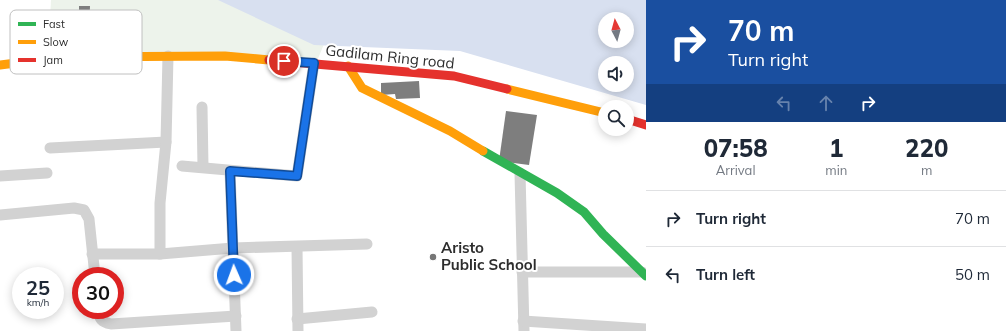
<!DOCTYPE html>
<html lang="en">
<head>
<meta charset="utf-8">
<style>
  :root { --surface:#fff; --page:#f2f2f3; --text:#1f2937; --muted:#747a83; --line:#e0e1e3 }
  body { margin:0; font-family:Mulish,sans-serif; background:var(--page); color:var(--text); height:100vh; display:flex; flex-direction:column; font-size:15px; white-space:nowrap }
  * { box-sizing:border-box; margin:0 }
  p { font-size:13px; color:var(--muted) }
  .icon { flex:none; width:22px; height:22px; fill:none; stroke:currentColor; stroke-width:2; stroke-linecap:round; stroke-linejoin:round }
  .map { position:relative; flex:1; overflow:hidden }
  .details { display:flex; flex-direction:column; background:var(--surface); width:360px }
  .details>* { flex:none }
  .guide { background:#1a4fa0; color:#fff; overflow:hidden }
  .needle { width:26px; rotate:354deg }
  .tools { position:absolute; left:598px; top:12px; display:grid; gap:8px }
  .tools a { display:grid; place-items:center; width:36px; height:36px; border-radius:50%; background:var(--surface); box-shadow:0 2px 10px #0003; font-size:20px }
  .speed { position:absolute; left:12px; top:267px; display:flex; gap:8px; font-size:20px; font-weight:700; text-align:center }
  .speed>* { display:grid; place-content:center; width:52px; height:52px; border-radius:50%; background:var(--surface); box-shadow:0 2px 10px #0003; line-height:1 }
  .speed small { font-size:10px; font-weight:400 }
  .speed .limit { border:6px solid #d22; background:#fff; color:#111 }
  .pin { position:absolute; display:grid; place-items:center; width:34px; height:34px; color:#fff; margin:-17px; border:2px solid #fff; border-radius:50%; box-shadow:0 1px 4px #0007 }
  .me { position:absolute; width:44px; margin:-22px; rotate:358deg; stroke-linejoin:round; filter:drop-shadow(0 0 3px #0008) }
  .turn { display:flex; align-items:center; gap:14px; height:84px; padding:0 16px; font-size:18px }
  .turn .icon { width:52px; height:52px; stroke-width:2.5 }
  .turn b { display:block; font-size:28px; line-height:34px }
  .lanes { display:flex; align-items:center; height:38px; padding:0 16px; background:#0003; justify-content:center; gap:20px; direction:ltr }
  .lanes .off { opacity:.35 }
  .eta { display:flex; justify-content:space-evenly; align-items:center; height:68px; text-align:center }
  .eta b { font-size:24px; font-weight:800; line-height:28px }
  ul { padding:0; list-style:none }
  li { display:flex; align-items:center; gap:12px; height:56px; padding:0 16px; border-top:1px solid var(--line) }
  li div { flex:1 }
  li b { display:block; font-size:15px }
  li em { font-style:normal }
  main { display:flex; flex:1; min-height:0 }
  .map>svg:first-child { display:block }
  .green { fill:#edf3eb }
  .water { fill:#d8e0f0; fill-rule:evenodd }
  .building { fill:#7e7e7e }
  .lines { fill:none; stroke-linecap:round; stroke-linejoin:round }
  .street { stroke:#d2d2d2; stroke-width:11 }
  .fast { stroke:#30b455; stroke-width:9 }
  .slow { stroke:#ff9f0a; stroke-width:9 }
  .jam { stroke:#e5322d; stroke-width:9 }
  .route-casing { stroke:#114b97; stroke-width:10 }
  .route { stroke:#1a73e8; stroke-width:7 }
  .poi-dot { fill:#767676; stroke:#fff; stroke-width:1.5 }
  .labels { text-anchor:middle; stroke-width:4; stroke-linejoin:round; paint-order:stroke }
  .street-label { font-size:15px; fill:#2d2d2d; stroke:#fff }
  .poi-label { font-size:15px; font-weight:bold; fill:#2d2d2d; stroke:#fff; text-anchor:start }
  .key { fill:#fff; stroke:#c0c0c0; stroke-width:1 }
  .key-label { font-size:11px; fill:#2d2d2d }
</style>
</head>
<body>
<main>
<div class="map">
<svg width="646" height="331" viewBox="0 0 646 331">
  <rect width="100%" height="100%" fill="#fff"/>
  <path class="green" d="M51 0H316L339 8 317 61 48 56Z"/>
  <path class="water" d="M218 0H646V105L460 51 314 45ZM605 19H627V41H605ZM605 63H627V85H605Z"/>
  <g class="building">
    <path d="M79 6H90L89 29H79Z"/>
    <path d="M419 81 420 98 396 99 395 94 381 95V83Z"/>
    <path d="M506 111 537 115 529 165 499 161Z"/>
  </g>
  <g class="lines">
    <g class="street">
      <path d="M202 107 203 167"/>
      <path d="M50 148 166 142"/>
      <path d="M182 166 297 176 314 63"/>
      <path d="M230 171 236 331"/>
      <path d="M520 173 524 331"/>
      <path d="M0 176 47 173"/>
      <path d="M0 215 74 208 84 210 89 219 95 276"/>
      <path d="M297 247 298 331"/>
      <path d="M92 254H160L233 248 367 244"/>
      <path d="M160 254V203L166 142 168 56"/>
      <path d="M522 272H642"/>
      <path d="M98 310C99 319 102 322 111 324L236 316"/>
      <path d="M297 319 372 312"/>
      <path d="M523 321 646 329"/>
    </g>
    <path class="fast" d="M483 151 557 193 584 212 603 234 646 276"/>
    <g class="slow">
      <path d="M0 65 62 57 225 56 269 60"/>
      <path d="M348 66 362 88 450 131 483 151"/>
      <path d="M507 89 605 113"/>
    </g>
    <g class="jam">
      <path d="M269 60 454 76 507 89"/>
      <path d="M627 119 646 125"/>
    </g>
  </g>
  <g class="lines">
    <g class="route-casing">
      <path id="route" d="M234 275 230 171 297 176 314 63 284 61"/>
    </g>
    <use href="#route" class="route"/>
  </g>
  <circle class="poi-dot" cx="433" cy="257" r="4"/>
  <g class="labels">
    <g class="street-label">
      <text transform="translate(390 57) rotate(6)" y="5">Gadilam Ring road</text>
    </g>
    <g class="poi-label">
      <text x="441" y="253">Aristo<tspan x="441" dy="17">Public School</tspan></text>
    </g>
  </g>
  <rect x="10" y="10" width="132" height="64" rx="6" class="key"/>
  <rect x="18" y="22" width="18" height="4" fill="#30b455"/>
  <rect x="18" y="40" width="18" height="4" fill="#ff9f0a"/>
  <rect x="18" y="58" width="18" height="4" fill="#e5322d"/>
  <g class="key-label">
    <text x="43" y="28">Fast</text>
    <text x="43" y="46">Slow</text>
    <text x="43" y="64">Jam</text>
  </g>
</svg>
<div class="tools">
<a><svg class="needle" viewBox="-14 -14 28 28"><path d="M0-13l5 13h-10z" fill="#e53935"/><path d="M0 13l5-13h-10z" fill="#747a83"/></svg></a>
<a><svg class="icon" aria-label="sound" viewBox="0 0 24 24"><path d="M4 9h4l5-4v14l-5-4H4zM17 9q2 3 0 6"/></svg></a>
<a><svg class="icon" aria-label="search" viewBox="0 0 24 24"><circle cx="10" cy="10" r="6"/><path d="M15 15l6 6"/></svg></a>
</div>
<div class="speed"><div>25<small>km/h</small></div><div class="limit">30</div></div>
<div class="pin" style="left:284px;top:61px;background:#d93025"><svg class="icon" aria-label="arrive" viewBox="0 0 24 24"><path d="M6 21V4h12l-3 4 3 4H6"/></svg></div>
<svg class="me" style="left:234px;top:275px" viewBox="-20 -20 40 40"><circle r="17" fill="#1a73e8" stroke="#fff" stroke-width="3"/><path d="M0-11L8 9 0 5-8 9z" fill="#fff"/></svg>
</div>
<section class="details">
<div class="guide">
<div class="turn"><svg class="icon" aria-label="right" viewBox="0 0 24 24"><path d="M7 20v-9h11M14 6l5 5-5 5"/></svg><div><b>70 m</b>Turn right</div></div>
<div class="lanes"><svg class="icon off" aria-label="left" viewBox="0 0 24 24"><path d="M17 20v-9H6M10 6l-5 5 5 5"/></svg><svg class="icon off" aria-label="ahead" viewBox="0 0 24 24"><path d="M12 20V5M6 11l6-6 6 6"/></svg><svg class="icon" aria-label="right" viewBox="0 0 24 24"><path d="M7 20v-9h11M14 6l5 5-5 5"/></svg></div>
</div>
<div class="eta">
<div><b>07:58</b><p>Arrival</p></div>
<div><b>1</b><p>min</p></div>
<div><b>220</b><p>m</p></div>
</div>
<ul>
<li><svg class="icon" aria-label="right" viewBox="0 0 24 24"><path d="M7 20v-9h11M14 6l5 5-5 5"/></svg><div><b>Turn right</b></div><em>70 m</em></li>
<li><svg class="icon" aria-label="left" viewBox="0 0 24 24"><path d="M17 20v-9H6M10 6l-5 5 5 5"/></svg><div><b>Turn left</b></div><em>50 m</em></li>
</ul>
</section>
</main>
</body>
</html>
